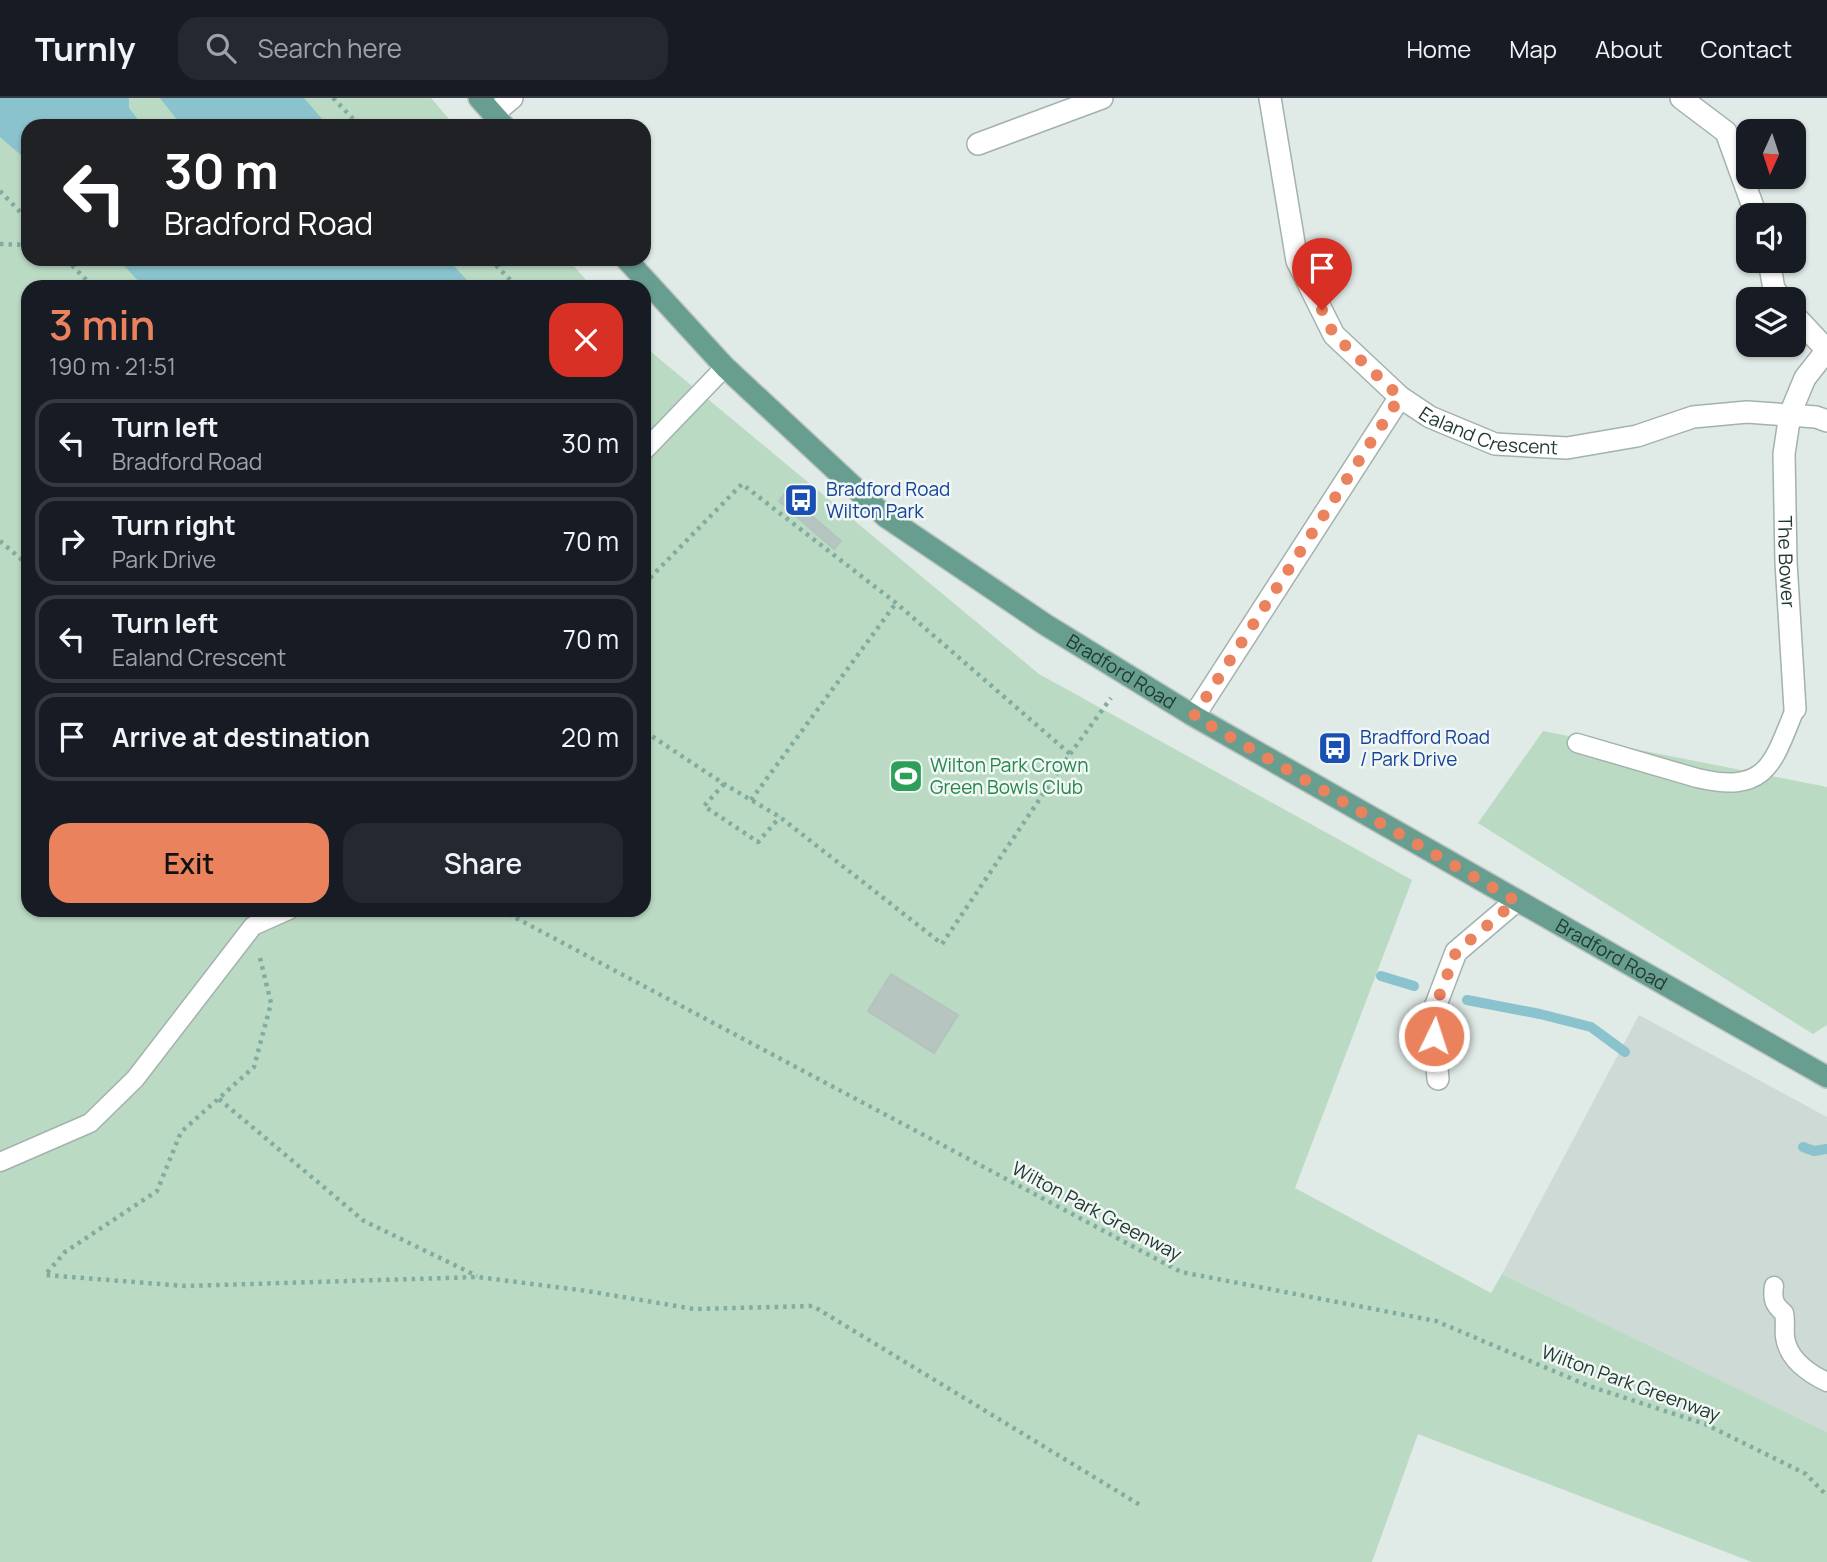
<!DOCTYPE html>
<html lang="en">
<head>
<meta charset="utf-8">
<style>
  :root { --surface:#171b24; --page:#242831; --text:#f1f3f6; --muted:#9ea1a6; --line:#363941; --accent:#ea825e }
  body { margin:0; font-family:Manrope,sans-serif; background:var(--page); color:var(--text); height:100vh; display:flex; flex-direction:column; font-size:26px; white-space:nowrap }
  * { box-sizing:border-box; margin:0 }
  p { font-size:23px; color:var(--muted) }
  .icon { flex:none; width:38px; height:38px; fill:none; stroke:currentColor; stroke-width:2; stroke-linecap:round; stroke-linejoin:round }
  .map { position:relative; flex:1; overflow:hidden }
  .sheet { position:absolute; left:21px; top:182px; width:630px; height:637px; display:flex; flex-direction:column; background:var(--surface); border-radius:21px; box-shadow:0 2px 5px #0004 }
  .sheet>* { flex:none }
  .guide { position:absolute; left:21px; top:21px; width:630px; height:147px; border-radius:21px; box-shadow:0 2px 5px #0004; background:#202124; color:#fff; overflow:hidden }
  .needle { width:46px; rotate:183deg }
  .buttons { position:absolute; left:1736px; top:21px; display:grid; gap:14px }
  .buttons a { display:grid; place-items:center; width:70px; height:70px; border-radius:14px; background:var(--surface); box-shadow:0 2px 5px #0004; font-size:35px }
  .pin { position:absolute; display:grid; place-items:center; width:60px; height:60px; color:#fff; margin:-72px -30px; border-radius:50% 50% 50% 0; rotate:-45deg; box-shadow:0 0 7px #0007 }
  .pin .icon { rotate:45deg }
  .me { position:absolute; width:77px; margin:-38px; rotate:4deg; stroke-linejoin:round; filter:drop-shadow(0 0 5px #0008) }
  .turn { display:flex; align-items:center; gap:24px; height:147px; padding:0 28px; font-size:32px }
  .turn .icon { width:91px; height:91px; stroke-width:2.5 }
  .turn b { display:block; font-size:49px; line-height:60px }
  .round { display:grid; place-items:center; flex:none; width:74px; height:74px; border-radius:21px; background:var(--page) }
  .head { display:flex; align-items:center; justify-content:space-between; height:119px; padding:0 28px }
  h1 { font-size:42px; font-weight:600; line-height:52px; color:var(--accent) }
  .button { display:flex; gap:14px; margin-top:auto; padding:14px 28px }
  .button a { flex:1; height:80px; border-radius:21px; background:var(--accent); color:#111; font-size:28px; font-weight:600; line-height:80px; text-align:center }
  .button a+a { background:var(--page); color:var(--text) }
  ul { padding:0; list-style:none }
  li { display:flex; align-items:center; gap:21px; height:88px; margin:0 14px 10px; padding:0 14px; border:4px solid var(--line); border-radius:21px }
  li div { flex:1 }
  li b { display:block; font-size:26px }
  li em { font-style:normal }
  header { display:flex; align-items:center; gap:42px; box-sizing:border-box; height:98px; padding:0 35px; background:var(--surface); border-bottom:2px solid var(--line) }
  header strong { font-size:33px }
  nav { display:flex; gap:38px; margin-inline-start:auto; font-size:24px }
  .search { width:490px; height:63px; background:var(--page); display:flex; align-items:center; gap:18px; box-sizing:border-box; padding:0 24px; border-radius:21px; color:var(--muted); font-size:26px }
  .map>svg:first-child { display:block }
  .built { fill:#cedad5 }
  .green { fill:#badac3 }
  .water { fill:#8ac2cd }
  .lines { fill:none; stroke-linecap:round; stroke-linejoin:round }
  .stream { stroke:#8ac2cd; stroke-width:10 }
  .building { fill:#b6c5bf; stroke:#b3c3bd; stroke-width:2 }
  .service-casing { stroke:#a3b2ad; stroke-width:21 }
  .minor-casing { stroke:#a3b2ad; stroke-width:24 }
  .primary-casing { stroke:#bdc4c2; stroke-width:24 }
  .path { stroke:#82ac9f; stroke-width:4.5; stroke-dasharray:3.5 5; stroke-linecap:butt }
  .service { stroke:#fff; stroke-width:18 }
  .minor { stroke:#fff; stroke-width:21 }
  .primary { stroke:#679e90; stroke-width:21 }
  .route { stroke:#ea825e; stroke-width:12; stroke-dasharray:0 21.6 }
  .labels { text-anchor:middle; stroke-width:5; stroke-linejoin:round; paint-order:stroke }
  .street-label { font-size:19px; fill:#223a33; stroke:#f0f7f4 }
  .transit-label { font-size:19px; fill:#164399; stroke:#f0f7f4; text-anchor:start }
  .leisure-label { font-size:19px; fill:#27864d; stroke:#f0f7f4; text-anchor:start }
</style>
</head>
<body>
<header>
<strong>Turnly</strong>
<div class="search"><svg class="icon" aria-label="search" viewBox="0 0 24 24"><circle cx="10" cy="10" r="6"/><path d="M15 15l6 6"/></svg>Search here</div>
<nav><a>Home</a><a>Map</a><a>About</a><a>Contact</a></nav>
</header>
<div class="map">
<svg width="1827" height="1464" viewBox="0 0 1827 1464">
  <rect width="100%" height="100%" fill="#e0eae6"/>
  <path class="built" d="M1639 917 1827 1019V1334L1502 1176Z"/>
  <g class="green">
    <path d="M0 0H431L455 28H28V161H568L592 189H28V812H644V248L1039 576 1412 782 1295 1090 1491 1195 1502 1176 1827 1334V1464H1752L1418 1336 1372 1464H0Z"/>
    <path d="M1543 633 1827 689V927L1813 936 1478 725Z"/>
  </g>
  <g class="water">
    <path d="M0 0H129V10L143 28H28V63L0 39Z"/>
    <path d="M160 0H304L328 28H182Z"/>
    <path d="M118 161H448L473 189H144Z"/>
  </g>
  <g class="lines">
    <g class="stream">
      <path d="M1381 878 1414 888"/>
      <path d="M1467 902 1540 916 1591 929 1625 954"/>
      <path d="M1803 1049 1814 1053 1827 1051"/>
    </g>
  </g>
  <g class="building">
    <path d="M785 395 841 443 834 451 779 403Z"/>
    <path d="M891 876 958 917 934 955 868 913Z"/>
  </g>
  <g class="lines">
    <g class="service-casing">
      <g id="service">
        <path d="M644 353 725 269"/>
        <path d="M1577 645 1697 680C1766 696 1772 668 1795 611"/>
        <path d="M0 1064 90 1025 135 981 253 828 289 812"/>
        <path d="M1774 1188C1772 1201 1774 1207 1784 1215 1786 1223 1784 1231 1785 1239 1788 1261 1808 1275 1827 1284"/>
      </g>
    </g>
    <g class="minor-casing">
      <g id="minor">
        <path id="s1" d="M1270 0 1297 163 1334 237 1400 299 1430 319 1495 346 1567 350 1637 338 1693 319 1747 314 1816 319 1827 323"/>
        <path d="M1681 0 1726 34 1756 117"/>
        <path d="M493 16 512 0"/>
        <path d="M978 46 1102 0"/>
        <path d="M1769 163 1774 191 1782 201"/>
        <path id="s2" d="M1794 217 1827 252 1805 280 1790 316 1784 356 1786 464 1795 611"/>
        <path d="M1194 618 1400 299"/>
        <path d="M1438 981 1432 917 1456 854 1516 803"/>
      </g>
    </g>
    <g class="primary-casing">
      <g id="primary">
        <path d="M479 0 504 28"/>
        <path id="s3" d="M626 161 725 269 886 419 1046 527 1194 618 1827 979"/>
      </g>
    </g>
    <g class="path">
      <path d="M333 0 360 28"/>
      <path d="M0 93 28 122"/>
      <path d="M0 146 28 147"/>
      <path d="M66 161 93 189"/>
      <path d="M490 161 517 189"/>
      <path d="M0 443 28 467"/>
      <path d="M644 486 742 386 896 505 1070 656 942 846 780 719 724 686 644 633"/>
      <path d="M1070 656 1111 600"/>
      <path d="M724 686 704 708 758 744 780 719"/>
      <path d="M751 702 896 505"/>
      <path d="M501 812 1181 1174 1436 1223 1589 1288 1705 1326 1806 1376 1827 1398"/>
      <path d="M260 860 271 905 254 969 181 1034 157 1093 65 1154 45 1177 185 1188 478 1179 587 1193 694 1211 813 1208 1140 1407"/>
      <path d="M219 1001 364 1123 477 1178"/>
    </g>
    <use href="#service" class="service"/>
    <use href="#minor" class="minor"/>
    <use href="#primary" class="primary"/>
  </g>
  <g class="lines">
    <path class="route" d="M1322 212 1334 237 1400 299 1194 618 1516 803 1456 854 1432 917 1434 938"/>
  </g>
  <defs>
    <g id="bus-square" transform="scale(1.75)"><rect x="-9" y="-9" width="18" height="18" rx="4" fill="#1a4fb4" stroke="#f0f7f4"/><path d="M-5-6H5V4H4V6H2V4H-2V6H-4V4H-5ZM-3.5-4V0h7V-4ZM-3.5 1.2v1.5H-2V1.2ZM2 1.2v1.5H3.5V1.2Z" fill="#fff"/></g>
    <g id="stadium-square" transform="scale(1.75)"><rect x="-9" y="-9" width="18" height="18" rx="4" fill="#2e9e5b" stroke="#f0f7f4"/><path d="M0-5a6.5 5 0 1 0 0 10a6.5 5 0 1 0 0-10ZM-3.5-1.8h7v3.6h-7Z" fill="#fff"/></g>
  </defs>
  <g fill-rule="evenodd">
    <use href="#bus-square" x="801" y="402"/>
    <use href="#bus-square" x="1335" y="650"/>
    <use href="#stadium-square" x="906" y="678"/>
  </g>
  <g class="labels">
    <g class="street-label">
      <text dy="7" stroke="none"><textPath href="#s1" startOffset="436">Ealand Crescent</textPath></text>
      <text dy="7" stroke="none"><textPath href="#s2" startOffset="271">The Bower</textPath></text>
      <text dy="7" stroke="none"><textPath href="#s3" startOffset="648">Bradford Road</textPath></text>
      <text dy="7" stroke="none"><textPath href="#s3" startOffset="1214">Bradford Road</textPath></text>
      <text transform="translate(1097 1113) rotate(28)" y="7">Wilton Park Greenway</text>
      <text transform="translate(1631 1285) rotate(20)" y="7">Wilton Park Greenway</text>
    </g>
    <g class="transit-label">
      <text x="826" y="398">Bradford Road<tspan x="826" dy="22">Wilton Park</tspan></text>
      <text x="1360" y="646">Bradfford Road<tspan x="1360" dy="22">/ Park Drive</tspan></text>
    </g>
    <g class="leisure-label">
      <text x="930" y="674">Wilton Park Crown<tspan x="930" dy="22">Green Bowls Club</tspan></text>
    </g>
  </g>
</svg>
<div class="buttons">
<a><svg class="needle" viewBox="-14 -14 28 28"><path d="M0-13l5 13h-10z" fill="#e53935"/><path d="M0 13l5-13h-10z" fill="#9ea1a6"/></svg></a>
<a><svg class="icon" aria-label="sound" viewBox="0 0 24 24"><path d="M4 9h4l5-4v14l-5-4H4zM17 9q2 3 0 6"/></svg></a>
<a><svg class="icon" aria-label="layers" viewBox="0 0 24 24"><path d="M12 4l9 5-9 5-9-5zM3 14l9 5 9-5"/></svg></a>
</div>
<div class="pin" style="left:1322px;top:212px;background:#d93025"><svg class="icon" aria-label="arrive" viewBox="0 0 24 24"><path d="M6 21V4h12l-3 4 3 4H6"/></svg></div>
<svg class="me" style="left:1434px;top:938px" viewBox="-20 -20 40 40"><circle r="17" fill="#ea825e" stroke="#fff" stroke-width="3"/><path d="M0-11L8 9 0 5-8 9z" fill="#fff"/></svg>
<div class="guide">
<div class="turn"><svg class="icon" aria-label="left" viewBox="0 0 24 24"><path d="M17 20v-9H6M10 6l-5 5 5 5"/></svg><div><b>30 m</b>Bradford Road</div></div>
</div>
<section class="sheet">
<div class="head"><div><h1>3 min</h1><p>190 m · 21:51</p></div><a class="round" style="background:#d93025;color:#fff"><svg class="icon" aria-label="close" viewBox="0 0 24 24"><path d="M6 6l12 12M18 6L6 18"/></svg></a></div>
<ul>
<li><svg class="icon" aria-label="left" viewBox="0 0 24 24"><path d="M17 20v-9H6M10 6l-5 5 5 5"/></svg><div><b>Turn left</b><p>Bradford Road</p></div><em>30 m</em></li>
<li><svg class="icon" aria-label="right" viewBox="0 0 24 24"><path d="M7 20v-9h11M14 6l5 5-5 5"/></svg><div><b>Turn right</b><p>Park Drive</p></div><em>70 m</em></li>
<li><svg class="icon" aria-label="left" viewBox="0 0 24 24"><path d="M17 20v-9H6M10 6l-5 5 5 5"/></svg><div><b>Turn left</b><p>Ealand Crescent</p></div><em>70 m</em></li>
<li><svg class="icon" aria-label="arrive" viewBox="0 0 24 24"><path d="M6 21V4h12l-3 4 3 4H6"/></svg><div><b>Arrive at destination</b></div><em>20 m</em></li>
</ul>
<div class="button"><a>Exit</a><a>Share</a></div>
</section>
</div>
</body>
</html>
